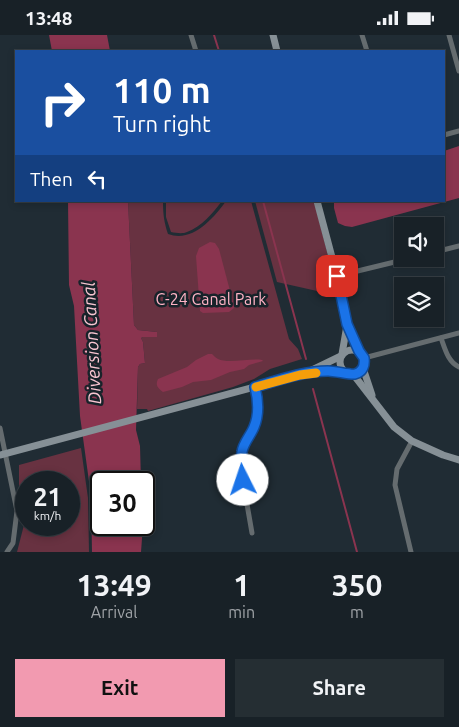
<!DOCTYPE html>
<html lang="en">
<head>
<meta charset="utf-8">
<style>
  :root { --surface:#182127; --page:#252e33; --text:#f1f3f6; --muted:#9fa3a7; --line:#363e44; --accent:#f29ab0 }
  body { margin:0; font-family:Ubuntu,sans-serif; background:var(--page); color:var(--text); height:100vh; display:flex; flex-direction:column; font-size:19px; white-space:nowrap }
  * { box-sizing:border-box; margin:0 }
  p { font-size:16px; color:var(--muted) }
  .icon { flex:none; width:28px; height:28px; fill:none; stroke:currentColor; stroke-width:2; stroke-linecap:round; stroke-linejoin:round }
  .map { position:relative; height:517px; overflow:hidden }
  .panel { display:flex; flex-direction:column; background:var(--surface); flex:1 }
  .panel>* { flex:none }
  .banner { position:absolute; left:15px; top:15px; width:430px; height:152px; border-radius:0px; box-shadow:0 2px 8px #0003,0 0 0 1px var(--line); background:#1a4fa0; color:#fff; overflow:hidden }
  .fabs { position:absolute; left:394px; top:182px; display:grid; gap:10px }
  .fabs a { display:grid; place-items:center; width:50px; height:50px; border-radius:0px; background:var(--surface); box-shadow:0 2px 8px #0003,0 0 0 1px var(--line); font-size:25px }
  .speed { position:absolute; left:15px; top:436px; display:flex; gap:10px; font-size:25px; font-weight:700; text-align:center }
  .speed>* { display:grid; place-content:center; width:65px; height:65px; border-radius:50%; background:var(--surface); box-shadow:0 2px 8px #0003,0 0 0 1px var(--line); line-height:1 }
  .speed small { font-size:12px; font-weight:400 }
  .speed .limit { border:2px solid #111; border-radius:8px; background:#fff; color:#111 }
  .pin { position:absolute; display:grid; place-items:center; width:42px; height:42px; color:#fff; margin:-21px; border-radius:10px; box-shadow:0 2px 8px #0006 }
  .me { position:absolute; width:55px; margin:-28px; rotate:356deg; stroke-linejoin:round; filter:drop-shadow(0 0 4px #0008) }
  .turn { display:flex; align-items:center; gap:18px; height:105px; padding:0 15px; font-size:22px }
  .turn .icon { width:65px; height:65px; stroke-width:2.5 }
  .turn b { display:block; font-size:35px; line-height:42px }
  .then { display:flex; align-items:center; height:48px; padding:0 15px; background:#0003; gap:10px; font-size:19px }
  .eta { display:flex; justify-content:space-evenly; align-items:center; height:85px; text-align:center }
  .eta b { font-size:30px; font-weight:600; line-height:35px }
  .action { display:flex; gap:10px; margin-top:auto; padding:10px 15px }
  .action a { flex:1; height:58px; border-radius:0px; background:var(--accent); color:#111; font-size:20px; font-weight:600; line-height:58px; text-align:center }
  .action a+a { background:var(--page); color:var(--text) }
  .status { display:flex; justify-content:space-between; align-items:center; height:35px; padding:0 25px; background:var(--surface); direction:ltr }
  .status svg { height:14px; fill:currentColor }
  .map>svg:first-child { display:block }
  .green { fill:#683241; fill-rule:evenodd }
  .water { fill:#8a344f }
  .lines { fill:none; stroke-linecap:round; stroke-linejoin:round }
  .stream { stroke:#8a344f; stroke-width:2 }
  .street { stroke:#656c6f; stroke-width:5 }
  .secondary { stroke:#869096; stroke-width:7 }
  .route-casing { stroke:#114b97; stroke-width:12 }
  .route { stroke:#1a73e8; stroke-width:9 }
  .slow { stroke:#f59e0b; stroke-width:9 }
  .labels { text-anchor:middle; stroke-width:5; stroke-linejoin:round; paint-order:stroke }
  .park-label { font-size:16px; fill:#ffb3c5; stroke:#17232a }
  .water-label { font-size:18px; font-style:italic; fill:#f9c5d1; stroke:#17232a }
</style>
</head>
<body>
<div class="status"><b>13:48</b><svg viewBox="0 0 49 12"><path d="M0 12V9h3v3zM5 12V6h3v6zM10 12V3h3v9zM15 12V0h3v12zM26 1h20v11H26zM47 4h2v5h-2z"/></svg></div>
<div class="map">
<svg width="459" height="517" viewBox="0 0 459 517">
  <rect width="100%" height="100%" fill="#202c34"/>
  <g class="green">
    <path d="M128 166H163C163 179 164 187 168 199 192 208 213 184 226 166H251L289 304 298 314 302 324 270 334 254 344 233 352 148 376 147 374H137L138 332 140 329 145 328 143 307 141 303 143 302H157V297L138 295 134 290Z"/>
    <path d="M166 166H222C213 178 201 192 187 197 183 199 176 198 171 197L166 182Z"/>
    <path d="M255 166H314L333 240 334 247 317 256 277 247Z"/>
    <path d="M81 413 88 463 89 517H17L25 486 19 453V430ZM26 448H69V490H26Z"/>
  </g>
  <g class="water">
    <path d="M49 0H107L110 16H52Z"/>
    <path d="M459 111V163L352 192 345 191 338 188 334 173V166H444V116Z"/>
    <path d="M68 166H128L134 290 138 295 157 297V302H143L141 303 143 307 145 328 140 329 138 332 136 395 140 411 141 447 101 448V490H143L141 517H92L91 461 80 381 74 271 69 250Z"/>
    <path d="M210 207 215 208 219 214 234 271V273L229 277 203 278 200 276 196 221 199 213Z"/>
    <path d="M208 319H212C214 321 216 323 218 324 228 329 250 323 262 325L263 326 249 330 244 334 230 337 211 345 193 347 182 352 163 357C158 353 155 351 158 344L187 332 196 325Z"/>
  </g>
  <g class="lines">
    <g class="stream">
      <path d="M214 0 219 16"/>
      <path d="M263 166 306 324"/>
      <path d="M313 354 357 517"/>
    </g>
    <g class="street">
      <path d="M191 0 196 16"/>
      <path d="M362 0 367 16"/>
      <path d="M449 0 459 36"/>
      <path d="M444 100 459 96"/>
      <path d="M435 217 459 211"/>
      <path d="M337 241 407 224"/>
      <path d="M441 303C445 314 448 327 459 332"/>
      <path d="M364 323 459 298"/>
      <path d="M0 393 17 476 13 508 7 517"/>
      <path d="M252 498 240 429 242 415 255 391 257 381V359L255 352"/>
      <path d="M411 517 395 450 397 434 412 406"/>
    </g>
    <g class="secondary">
      <path d="M273 0 277 16"/>
      <path d="M317 166 337 241 347 289 359 317"/>
      <circle cx="352" cy="327" r="12"/>
      <path d="M342 319 347 290"/>
      <path d="M363 333 372 360"/>
      <path d="M310 336 341 321"/>
      <path d="M353 339 394 392 412 406 443 420 459 425"/>
      <path d="M0 420 300 340 328 336 345 338"/>
    </g>
  </g>
  <g class="lines">
    <g class="route-casing">
      <path id="route" d="M243 445C241 435 240 427 242 417 243 408 251 400 254 392 259 380 258 364 255 352 279 345 303 336 328 336 335 336 351 340 355 339 363 337 365 330 364 323L359 316 347 289 337 241"/>
    </g>
    <use href="#route" class="route"/>
    <path class="slow" d="M256 352 300 340 316 338"/>
  </g>
  <g class="labels">
    <g class="park-label">
      <text x="211" y="270">C-24 Canal Park</text>
    </g>
    <g class="water-label">
      <text transform="translate(92 308) rotate(-93)" y="6">Diversion Canal</text>
    </g>
  </g>
</svg>
<div class="fabs">
<a><svg class="icon" aria-label="sound" viewBox="0 0 24 24"><path d="M4 9h4l5-4v14l-5-4H4zM17 9q2 3 0 6"/></svg></a>
<a><svg class="icon" aria-label="layers" viewBox="0 0 24 24"><path d="M12 4l9 5-9 5-9-5zM3 14l9 5 9-5"/></svg></a>
</div>
<div class="speed"><div>21<small>km/h</small></div><div class="limit">30</div></div>
<div class="pin" style="left:337px;top:241px;background:#d93025"><svg class="icon" aria-label="arrive" viewBox="0 0 24 24"><path d="M6 21V4h12l-3 4 3 4H6"/></svg></div>
<svg class="me" style="left:243px;top:445px" viewBox="-20 -20 40 40"><circle r="19" fill="#fff"/><path d="M0-13L10 11 0 6-10 11z" fill="#1a73e8"/></svg>
<div class="banner">
<div class="turn"><svg class="icon" aria-label="right" viewBox="0 0 24 24"><path d="M7 20v-9h11M14 6l5 5-5 5"/></svg><div><b>110 m</b>Turn right</div></div>
<div class="then">Then<svg class="icon" aria-label="left" viewBox="0 0 24 24"><path d="M17 20v-9H6M10 6l-5 5 5 5"/></svg></div>
</div>
</div>
<section class="panel">
<div class="eta">
<div><b>13:49</b><p>Arrival</p></div>
<div><b>1</b><p>min</p></div>
<div><b>350</b><p>m</p></div>
</div>
<div class="action"><a>Exit</a><a>Share</a></div>
</section>
</body>
</html>
